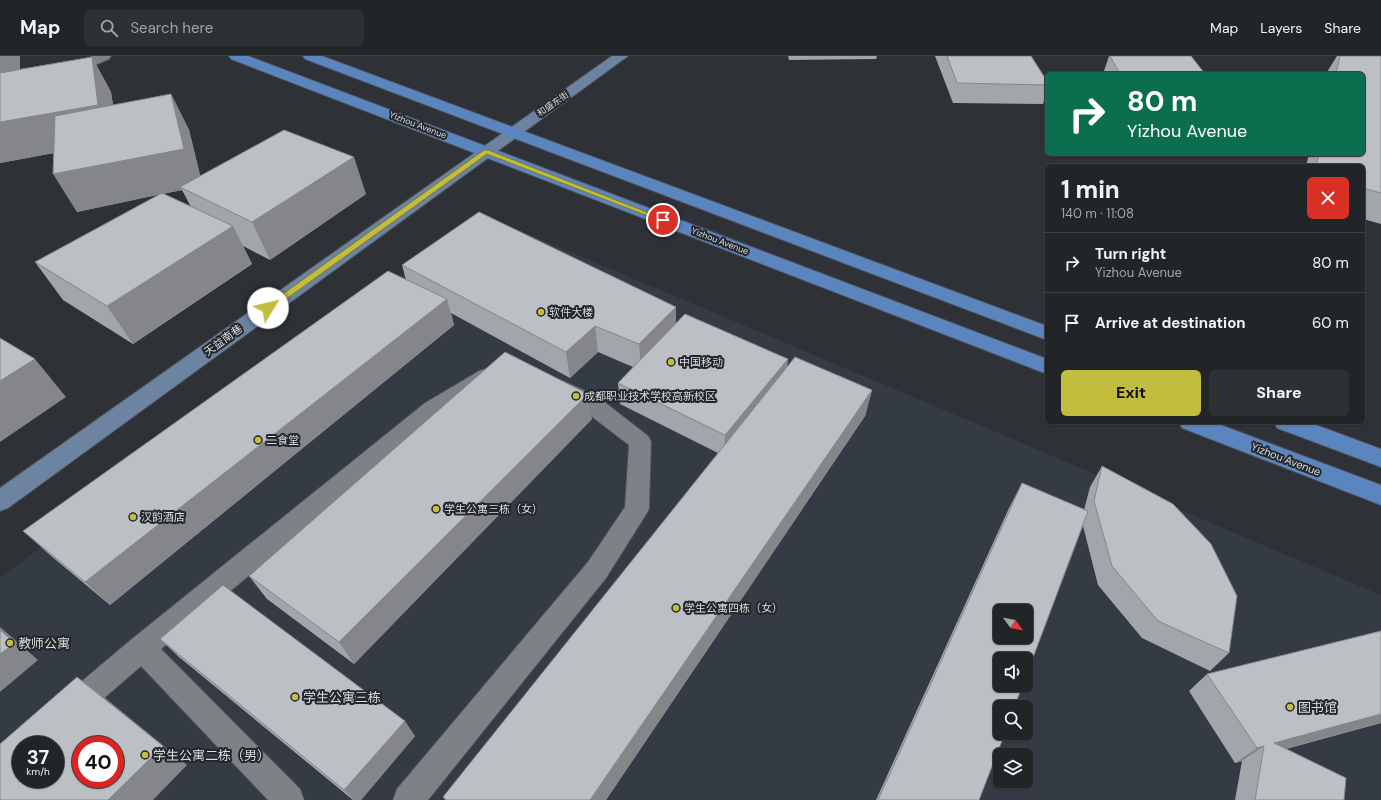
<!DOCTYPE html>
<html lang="en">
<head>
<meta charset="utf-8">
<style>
  :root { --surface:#222528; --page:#2e3134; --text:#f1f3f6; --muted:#a2a5a8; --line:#3f4245; --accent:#c3bd3f }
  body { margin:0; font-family:"DM Sans","Noto Sans SC",sans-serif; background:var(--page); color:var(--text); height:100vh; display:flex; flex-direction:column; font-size:15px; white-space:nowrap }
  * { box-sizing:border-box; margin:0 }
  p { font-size:13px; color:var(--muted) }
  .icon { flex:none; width:22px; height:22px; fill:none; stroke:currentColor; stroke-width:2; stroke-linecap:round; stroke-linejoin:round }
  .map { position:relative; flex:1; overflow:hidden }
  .details { position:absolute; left:1045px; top:108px; width:320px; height:260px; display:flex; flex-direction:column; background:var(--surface); border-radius:6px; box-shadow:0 1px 3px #0004,0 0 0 1px var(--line) }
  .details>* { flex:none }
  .guide { position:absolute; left:1045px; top:16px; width:320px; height:84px; border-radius:6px; box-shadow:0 1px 3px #0004,0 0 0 1px var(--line); background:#0b6e4f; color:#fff; overflow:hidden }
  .needle { width:26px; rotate:122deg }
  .fabs { position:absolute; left:993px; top:548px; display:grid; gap:8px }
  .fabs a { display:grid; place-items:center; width:40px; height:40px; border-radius:6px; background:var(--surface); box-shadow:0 1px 3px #0004,0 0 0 1px var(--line); font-size:20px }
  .speed { position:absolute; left:12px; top:680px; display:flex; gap:8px; font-size:20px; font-weight:700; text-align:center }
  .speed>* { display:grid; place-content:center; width:52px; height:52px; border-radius:50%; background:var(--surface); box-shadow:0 1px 3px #0004,0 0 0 1px var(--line); line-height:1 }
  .speed small { font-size:10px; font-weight:400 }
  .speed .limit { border:6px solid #d22; background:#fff; color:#111 }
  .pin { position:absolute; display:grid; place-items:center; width:34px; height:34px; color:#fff; margin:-17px; border:2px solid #fff; border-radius:50%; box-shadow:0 1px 4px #0007 }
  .me { position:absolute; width:44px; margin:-22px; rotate:54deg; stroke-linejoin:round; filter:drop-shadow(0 0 3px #0008) }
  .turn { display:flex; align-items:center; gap:14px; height:84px; padding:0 16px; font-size:18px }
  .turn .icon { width:52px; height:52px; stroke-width:2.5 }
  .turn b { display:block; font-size:28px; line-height:34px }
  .round { display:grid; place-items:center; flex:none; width:42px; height:42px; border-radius:6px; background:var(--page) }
  .headline { display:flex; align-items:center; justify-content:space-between; height:68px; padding:0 16px }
  h1 { font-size:24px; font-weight:800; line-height:30px }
  .button { display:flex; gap:8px; margin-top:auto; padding:8px 16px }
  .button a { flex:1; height:46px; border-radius:6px; background:var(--accent); color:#111; font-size:16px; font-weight:800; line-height:46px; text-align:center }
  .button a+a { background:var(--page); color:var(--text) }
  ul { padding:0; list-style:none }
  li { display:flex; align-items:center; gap:12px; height:60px; padding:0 16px; border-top:1px solid var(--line) }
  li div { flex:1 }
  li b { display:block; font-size:15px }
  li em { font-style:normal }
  header { display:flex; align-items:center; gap:24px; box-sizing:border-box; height:56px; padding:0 20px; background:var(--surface); border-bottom:1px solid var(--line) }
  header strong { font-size:19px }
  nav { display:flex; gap:22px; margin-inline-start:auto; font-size:14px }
  .search { width:280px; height:36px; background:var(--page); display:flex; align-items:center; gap:10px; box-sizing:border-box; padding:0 14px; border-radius:6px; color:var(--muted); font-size:15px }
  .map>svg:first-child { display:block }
  .built { fill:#343b44; fill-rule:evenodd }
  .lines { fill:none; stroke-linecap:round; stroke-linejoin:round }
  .street-casing { stroke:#4d5054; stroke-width:2 }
  .secondary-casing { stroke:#4d5054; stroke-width:2 }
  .primary-casing { stroke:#4d5054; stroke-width:2 }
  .street { fill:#7e8287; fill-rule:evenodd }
  .secondary { fill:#6c84a2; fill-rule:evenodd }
  .primary { fill:#5b85be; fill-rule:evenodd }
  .wall { fill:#a2a5a9; fill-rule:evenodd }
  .shaded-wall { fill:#84868a }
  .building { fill:#bcc0c5; stroke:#84868a; fill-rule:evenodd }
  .route { fill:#c3bd3f; stroke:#7f7b29 }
  .poi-dot { fill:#c3bd3f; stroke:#24272b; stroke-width:1.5 }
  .labels { text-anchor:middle; stroke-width:4; stroke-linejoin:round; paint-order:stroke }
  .far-street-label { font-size:9px; fill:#dbdde0; stroke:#24272b }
  .poi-label { font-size:11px; fill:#dbdde0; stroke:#24272b; text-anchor:start }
  .street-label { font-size:11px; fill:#dbdde0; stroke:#24272b }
  .near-poi-label { font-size:13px; fill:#dbdde0; stroke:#24272b; text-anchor:start }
</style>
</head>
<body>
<header>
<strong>Map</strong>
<div class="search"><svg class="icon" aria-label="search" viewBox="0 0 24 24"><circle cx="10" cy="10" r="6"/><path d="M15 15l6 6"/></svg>Search here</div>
<nav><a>Map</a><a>Layers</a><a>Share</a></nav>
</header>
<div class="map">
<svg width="1381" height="744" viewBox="0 0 1381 744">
  <rect width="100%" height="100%" fill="#2e3135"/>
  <path class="built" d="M481 158 1381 539V744H0V522ZM1000 555H1026V581H1000ZM1000 603H1026V629H1000ZM1000 651H1026V677H1000ZM21 689H55V723H21ZM81 689H115V723H81ZM1000 699H1026V725H1000Z"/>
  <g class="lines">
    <g class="street-casing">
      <g id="street">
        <path d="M93 0H111L109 3 72 19H62L60 16 62 13Z"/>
        <path d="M486 313 493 315 496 320 493 325 441 359 161 593 300 733 304 744H268L141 610 50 689H21V701L18 699 13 689 18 679 132 583 425 347 479 315Z"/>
        <path d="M563 325 598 341 648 380 651 386 649 453 645 460 606 522 428 744H393L397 733 588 506 625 451 629 389 582 353 556 338 552 333 556 328Z"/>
      </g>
    </g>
    <g class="secondary-casing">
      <path id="secondary" d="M612 0H628L8 452 0 455V432Z"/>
    </g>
    <g class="primary-casing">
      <g id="primary">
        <path d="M229 0H248L1047 303V318L231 3Z"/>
        <path d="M303 0H322L1047 270V284L305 3Z"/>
        <path d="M1179 366H1213L1381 429V449L1182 372Z"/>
        <path d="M1274 366H1308L1381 393V411L1277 372Z"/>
      </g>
    </g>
    <use href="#street" class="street"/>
    <use href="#secondary" class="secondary"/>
    <use href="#primary" class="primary"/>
  </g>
  <g class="wall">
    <path d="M0 0H20V13L92 1 111 36 113 49 171 38 189 74 200 120 366 138 270 204 243 190 252 208 133 288 63 244 35 206 160 138 77 156 54 97 0 107ZM182 134 191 151 162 138Z"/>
    <path d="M788 0H877L876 3 789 4Z"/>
    <path d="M935 0H1031L1047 29V36L1043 48 953 47Z"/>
    <path d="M1109 0 1205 18H1103Z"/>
    <path d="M1337 0H1381V168L1363 163V110H1306L1309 98H1363V18H1327V16Z"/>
    <path d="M402 209 676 268 788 303 787 312 872 334 865 360 606 744H445L443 741 718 397 620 348 618 327 633 311 598 296 570 322 451 257 454 269 110 549 50 499 23 475 406 224Z"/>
    <path d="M592 363 354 608 267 543 249 520Z"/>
    <path d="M1102 410 1229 597 1210 615 1142 582 1098 529 1083 470 979 744H876L1009 452 1022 427 1084 454 1090 431Z"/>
    <path d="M1381 575V667L1286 693 1344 744H1235L1242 705 1235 707 1189 635 1207 618Z"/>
    <path d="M160 583 415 680 361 744H353L179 601Z"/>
  </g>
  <g class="shaded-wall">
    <path d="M0 0H20V33L0 36Z"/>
    <path d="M92 1 111 36 118 85 0 107V66Z"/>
    <path d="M171 38 189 74 203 130 180 131 182 134 77 156 53 118Z"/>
    <path d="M354 101 366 138 270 204 252 166Z"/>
    <path d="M233 170 252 208 133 288 107 250Z"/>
    <path d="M447 243 454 269 110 549 85 526Z"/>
    <path d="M676 251V277L641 314 639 288Z"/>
    <path d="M595 270 598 296 570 322 566 296Z"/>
    <path d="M35 303 66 341 0 386V325Z"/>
    <path d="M788 303 785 324 724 400 725 379Z"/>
    <path d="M872 334 865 360 606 744H590Z"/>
    <path d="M588 338 592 363 354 608 339 586Z"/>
    <path d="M0 571 38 604 0 636Z"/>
    <path d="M77 621 104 641 187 709 153 744H108Z"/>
    <path d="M1381 658V667L1262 699 1274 687Z"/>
    <path d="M405 665 415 680 361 744H354L344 734Z"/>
    <path d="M1264 690 1242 705 1235 707 1257 692Z"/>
  </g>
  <g class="building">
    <path d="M947 0H1031L1047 25V29L957 27Z"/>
    <path d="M1110 0H1191L1205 18H1120Z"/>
    <path d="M1340 0H1381V137L1363 132V110H1316L1319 98H1363V18H1336Z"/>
    <path d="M92 1 98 49 0 66V17Z"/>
    <path d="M171 38 184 93 53 118 55 60Z"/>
    <path d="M284 74 354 101 252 166 180 131Z"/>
    <path d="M162 137 233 170 107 250 35 206Z"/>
    <path d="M479 156 676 251 639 288 595 270 566 296 402 209Z"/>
    <path d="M388 215 447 243 85 526 23 475Z"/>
    <path d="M685 258 788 303 725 379 618 327Z"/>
    <path d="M0 282 35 303 0 325Z"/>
    <path d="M505 296 588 338 339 586 249 520Z"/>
    <path d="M795 301 872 334 590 744H447L443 741Z"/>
    <path d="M1102 410 1173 448 1211 488 1237 540 1229 597 1158 565 1112 510 1094 445Z"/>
    <path d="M1022 427 1088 455 1026 620V603H1000V629H1023L1014 651H1000V677H1005L979 744H878ZM1000 555H1026V581H1000Z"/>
    <path d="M223 529 405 665 344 734 160 583Z"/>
    <path d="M0 574 15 587 0 598Z"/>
    <path d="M1381 575V658L1274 687 1346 722 1344 744H1255L1264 690 1257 692 1207 618Z"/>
    <path d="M77 621 163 690 108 744H0V688ZM21 689H55V723H21ZM81 689H115V723H81Z"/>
  </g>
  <path class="route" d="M484 94H488L667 164 661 165 487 98 271 254H266V250Z"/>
  <g class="poi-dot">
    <circle cx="541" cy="256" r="4"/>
    <circle cx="671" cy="306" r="4"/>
    <circle cx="576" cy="340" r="4"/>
    <circle cx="258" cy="384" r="4"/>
    <circle cx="436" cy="453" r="4"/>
    <circle cx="133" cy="461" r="4"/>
    <circle cx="676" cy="552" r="4"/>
    <circle cx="10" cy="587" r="4"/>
    <circle cx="295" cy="641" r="4"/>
    <circle cx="1290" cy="651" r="4"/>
    <circle cx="145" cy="699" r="4"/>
  </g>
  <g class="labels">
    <g class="far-street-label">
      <text transform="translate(553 48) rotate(-35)" y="3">和盛东街</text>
      <text transform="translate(418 69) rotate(21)" y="3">Yizhou Avenue</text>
      <text transform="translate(720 185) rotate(21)" y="3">Yizhou Avenue</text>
    </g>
    <g class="poi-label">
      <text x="549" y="260">软件大楼</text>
      <text x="679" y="310">中国移动</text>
      <text x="584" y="344">成都职业技术学校高新校区</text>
      <text x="266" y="388">二食堂</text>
      <text x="444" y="457">学生公寓三栋（女）</text>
      <text x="141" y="465">汉韵酒店</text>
      <text x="684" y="556">学生公寓四栋（女）</text>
    </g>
    <g class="street-label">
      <text transform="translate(223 284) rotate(-36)" y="4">天益南巷</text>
      <text transform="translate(1286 403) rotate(21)" y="4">Yizhou Avenue</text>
    </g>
    <g class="near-poi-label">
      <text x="18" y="592">教师公寓</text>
      <text x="303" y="646">学生公寓三栋</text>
      <text x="1298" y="656">图书馆</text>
      <text x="153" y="704">学生公寓二栋（男）</text>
    </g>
  </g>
</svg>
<div class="fabs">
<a><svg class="needle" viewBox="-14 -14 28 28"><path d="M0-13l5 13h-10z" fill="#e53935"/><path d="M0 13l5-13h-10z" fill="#a2a5a8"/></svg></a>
<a><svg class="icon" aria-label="sound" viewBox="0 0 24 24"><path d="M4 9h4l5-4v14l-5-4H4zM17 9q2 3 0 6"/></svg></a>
<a><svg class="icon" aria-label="search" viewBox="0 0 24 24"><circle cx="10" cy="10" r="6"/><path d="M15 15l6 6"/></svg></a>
<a><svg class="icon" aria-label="layers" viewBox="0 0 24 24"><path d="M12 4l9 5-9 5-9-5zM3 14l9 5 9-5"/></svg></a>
</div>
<div class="speed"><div>37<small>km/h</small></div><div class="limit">40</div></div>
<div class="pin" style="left:663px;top:164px;background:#d93025"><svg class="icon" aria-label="arrive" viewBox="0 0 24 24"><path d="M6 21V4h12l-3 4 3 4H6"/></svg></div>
<svg class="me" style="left:268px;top:252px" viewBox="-20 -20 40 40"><circle r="19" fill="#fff"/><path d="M0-13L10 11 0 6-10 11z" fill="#c3bd3f"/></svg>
<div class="guide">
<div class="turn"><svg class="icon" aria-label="right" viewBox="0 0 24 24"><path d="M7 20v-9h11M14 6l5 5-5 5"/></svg><div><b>80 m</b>Yizhou Avenue</div></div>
</div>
<section class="details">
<div class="headline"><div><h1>1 min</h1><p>140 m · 11:08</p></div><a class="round" style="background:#d93025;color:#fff"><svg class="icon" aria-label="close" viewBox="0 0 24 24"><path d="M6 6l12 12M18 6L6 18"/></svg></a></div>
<ul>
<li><svg class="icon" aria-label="right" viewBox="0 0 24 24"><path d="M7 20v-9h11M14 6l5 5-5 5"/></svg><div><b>Turn right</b><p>Yizhou Avenue</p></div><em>80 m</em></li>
<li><svg class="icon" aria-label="arrive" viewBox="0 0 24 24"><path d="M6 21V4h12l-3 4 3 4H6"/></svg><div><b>Arrive at destination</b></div><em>60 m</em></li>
</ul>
<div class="button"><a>Exit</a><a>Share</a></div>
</section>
</div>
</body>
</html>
